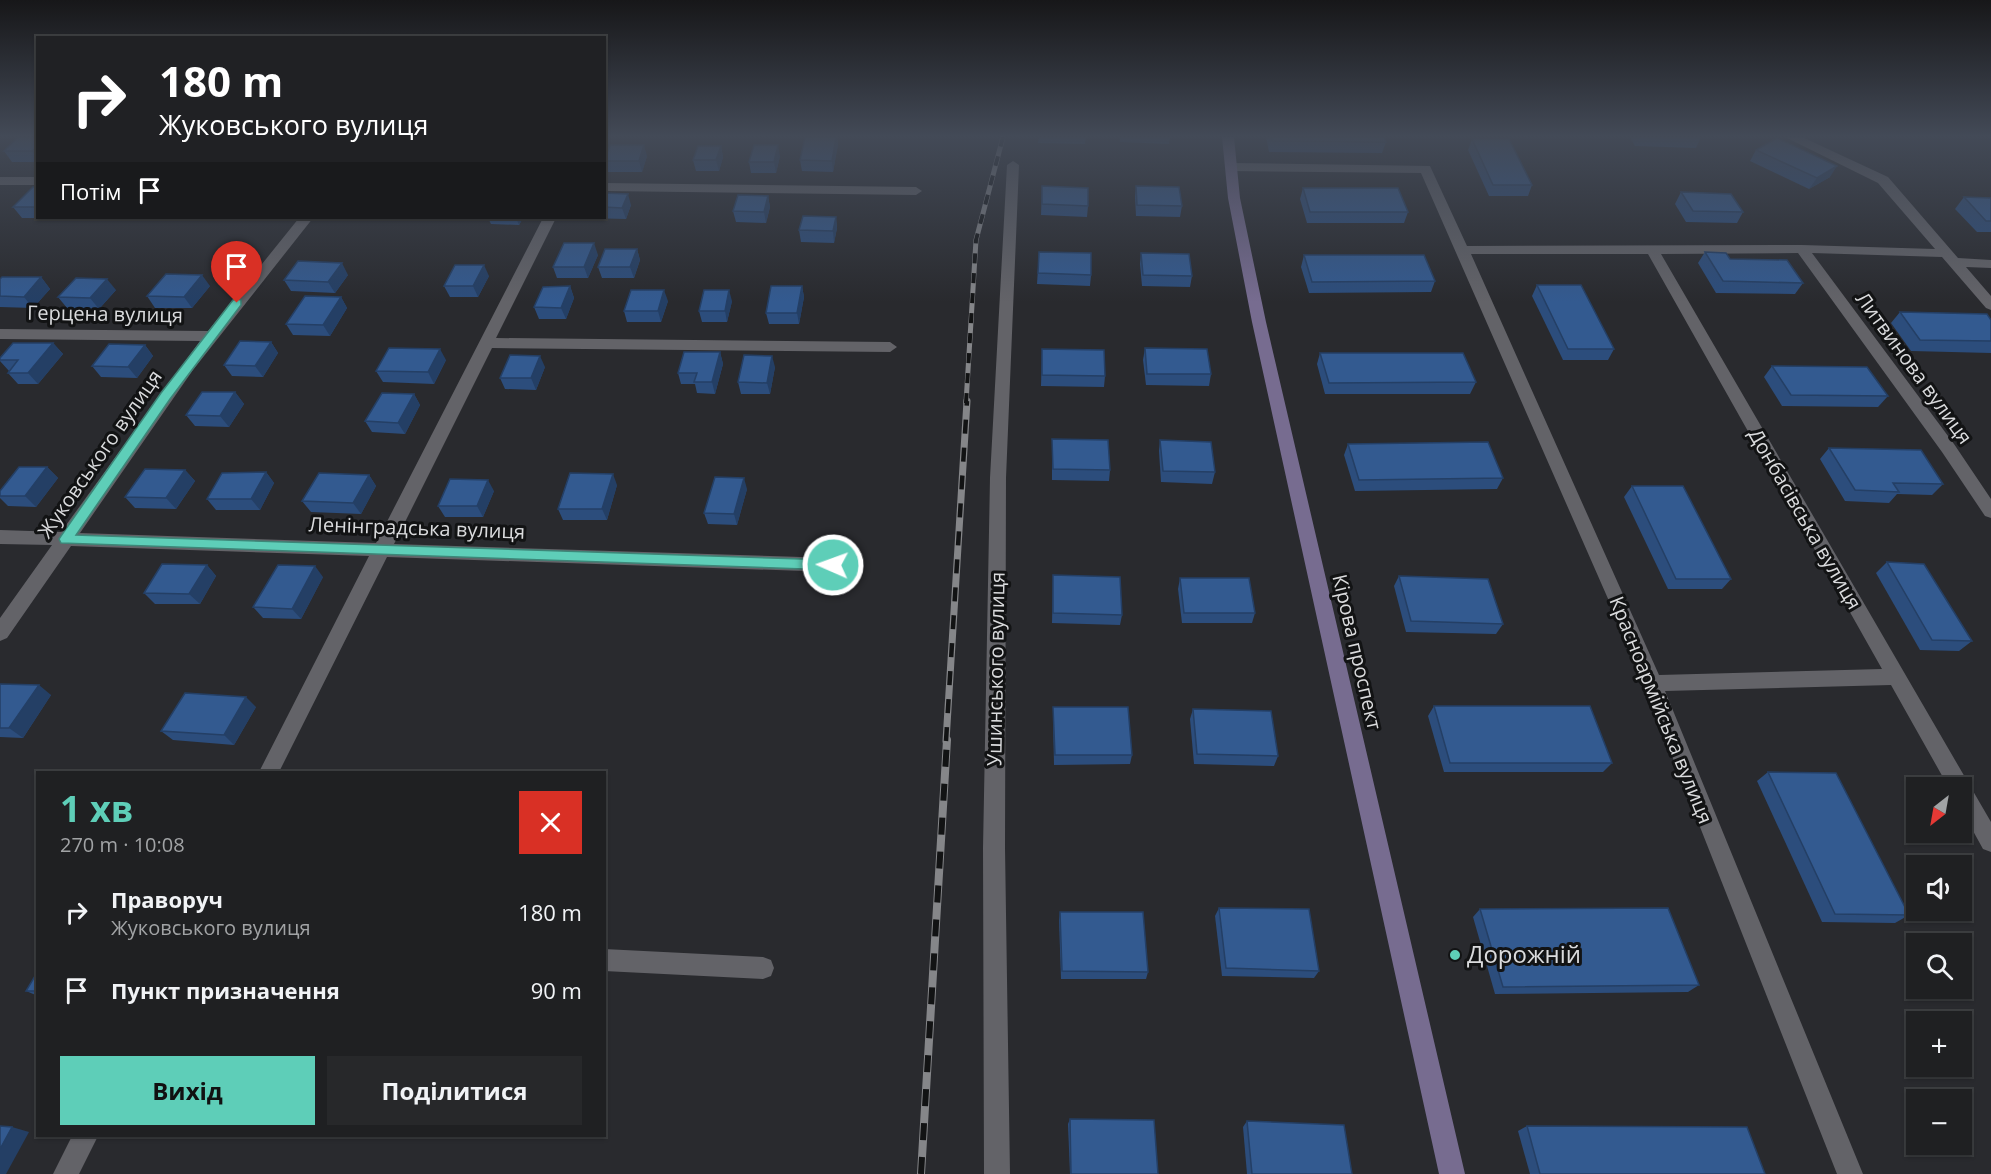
<!DOCTYPE html>
<html lang="uk">
<head>
<meta charset="utf-8">
<style>
  :root { --surface:#1f2022; --page:#27282a; --text:#f1f3f6; --muted:#a1a3a5; --line:#3c3e40; --accent:#5eceb8 }
  body { margin:0; font-family:"Open Sans",sans-serif; background:var(--page); color:var(--text); height:100vh; display:flex; flex-direction:column; font-size:22px; white-space:nowrap }
  * { box-sizing:border-box; margin:0 }
  p { font-size:20px; color:var(--muted) }
  .icon { flex:none; width:33px; height:33px; fill:none; stroke:currentColor; stroke-width:2; stroke-linecap:round; stroke-linejoin:round }
  .map { position:relative; flex:1; overflow:hidden }
  .details { position:absolute; left:36px; top:771px; width:570px; height:366px; display:flex; flex-direction:column; background:var(--surface); border-radius:0px; box-shadow:0 2px 4px #0004,0 0 0 2px var(--line) }
  .details>* { flex:none }
  .banner { position:absolute; left:36px; top:36px; width:570px; height:183px; border-radius:0px; box-shadow:0 2px 4px #0004,0 0 0 2px var(--line); background:#202124; color:#fff; overflow:hidden }
  .needle { width:39px; rotate:211deg }
  .tools { position:absolute; left:1906px; top:777px; display:grid; gap:12px }
  .tools a { display:grid; place-items:center; width:66px; height:66px; border-radius:0px; background:var(--surface); box-shadow:0 2px 4px #0004,0 0 0 2px var(--line); font-size:30px }
  .pin { position:absolute; display:grid; place-items:center; width:51px; height:51px; color:#fff; margin:-62px -26px; border-radius:50% 50% 50% 0; rotate:-45deg; box-shadow:0 0 6px #0007 }
  .pin .icon { rotate:45deg }
  .me { position:absolute; width:66px; margin:-33px; rotate:272deg; stroke-linejoin:round; filter:drop-shadow(0 0 4px #0008) }
  .turn { display:flex; align-items:center; gap:21px; height:126px; padding:0 24px; font-size:27px }
  .turn .icon { width:78px; height:78px; stroke-width:2.5 }
  .turn b { display:block; font-size:42px; line-height:51px }
  .then { display:flex; align-items:center; height:57px; padding:0 24px; background:#0003; gap:12px; font-size:22px }
  .round { display:grid; place-items:center; flex:none; width:63px; height:63px; border-radius:0px; background:var(--page) }
  .headline { display:flex; align-items:center; justify-content:space-between; height:102px; padding:0 24px }
  h1 { font-size:36px; font-weight:700; line-height:45px; color:var(--accent) }
  .button { display:flex; gap:12px; margin-top:auto; padding:12px 24px }
  .button a { flex:1; height:69px; border-radius:0px; background:var(--accent); color:#111; font-size:24px; font-weight:700; line-height:69px; text-align:center }
  .button a+a { background:var(--page); color:var(--text) }
  ul { padding:0; list-style:none }
  li { display:flex; align-items:center; gap:18px; height:78px; padding:0 24px }
  li div { flex:1 }
  li b { display:block; font-size:22px }
  li em { font-style:normal }
  .map>svg:first-child { display:block }
  .lines { fill:none; stroke-linecap:round; stroke-linejoin:round }
  .street { fill:#636368; fill-rule:evenodd }
  .secondary { fill:#776c90; fill-rule:evenodd }
  .rail-far2-casing { stroke:#858689; stroke-width:5 }
  .rail-far1-casing { stroke:#858689; stroke-width:7 }
  .rail-casing { stroke:#858689; stroke-width:8 }
  .rail-far2 { stroke:#121314; stroke-width:4; stroke-dasharray:10; stroke-linecap:butt }
  .rail-far1 { stroke:#121314; stroke-width:4.5; stroke-dasharray:14; stroke-linecap:butt }
  .rail { stroke:#121314; stroke-width:6; stroke-dasharray:17; stroke-linecap:butt }
  .wall { fill:#2c4d7c }
  .shaded-wall { fill:#243f65 }
  .building { fill:#335a90; stroke:#243f65; stroke-width:1.5 }
  .route { fill:#5eceb8; stroke:#3d8678; stroke-width:1.5 }
  .poi-dot { fill:#5eceb8; stroke:#121314; stroke-width:2 }
  .labels { text-anchor:middle; stroke-width:6; stroke-linejoin:round; paint-order:stroke }
  .street-label { font-size:20px; fill:#dadbdd; stroke:#121314 }
  .near-poi-label { font-size:24px; fill:#dadbdd; stroke:#121314; text-anchor:start }
</style>
</head>
<body>
<div class="map">
<svg width="1991" height="1174" viewBox="0 0 1991 1174">
  <rect width="100%" height="100%" fill="#292a2e"/>
  <g class="lines">
    <g class="street">
      <path d="M1785 137H1802L1888 177 1958 258 1991 260V268L1966 267 1991 296V310L1986 308 1942 257 1812 253 1954 444 1991 499V518L1985 516 1942 452 1798 253 1661 254 1991 822V852L1983 849 1962 811V788H1949L1891 685 1665 691 1863 1174H1837L1627 642 1421 173 1231 171 1225 167 1231 163 1430 166 1467 246 1802 245 1935 249 1878 183ZM1471 254H1648L1882 669 1659 675Z"/>
      <path d="M1013 161 1019 165 1006 478 1005 848 1010 1174H984L983 848 990 478 1007 165Z"/>
      <rect x="0" y="177" width="38" height="8"/>
      <path d="M604 183 916 187 922 191 916 195 604 191Z"/>
      <path d="M299 218H313L193 370 80 533 376 543 543 218H556L496 338 890 342 897 347 890 352 492 348 394 544 833 558 839 560 842 565 839 570 833 572 387 557 279 772H259L369 556 71 546 7 638 0 641V618L52 545 0 544V530L61 532 200 341 0 339V329L208 331Z"/>
      <path d="M604 949 763 957 771 960 774 968 771 976 763 979 604 971Z"/>
      <path d="M72 1136H98L79 1174H53Z"/>
    </g>
    <path class="secondary" d="M1222 137H1234L1240 198 1266 322 1465 1174H1439L1252 322 1228 198Z"/>
    <g class="rail-far2-casing">
      <path id="rail-far2" d="M966 403 976 240 1003 137"/>
    </g>
    <g class="rail-far1-casing">
      <path id="rail-far1" d="M946 741 967 401"/>
    </g>
    <g class="rail-casing">
      <path id="rail" d="M921 1174 947 740"/>
    </g>
    <use href="#rail-far2" class="rail-far2"/>
    <use href="#rail-far1" class="rail-far1"/>
    <use href="#rail" class="rail"/>
  </g>
  <g class="wall">
    <path d="M805 137H837L838 144 833 172 802 171 800 160Z"/>
    <path d="M1039 137H1086L1085 144 1038 143Z"/>
    <path d="M1120 137H1170L1169 144 1120 142Z"/>
    <path d="M1266 137H1384L1386 142 1382 153 1269 152Z"/>
    <path d="M1630 137H1701L1696 148 1635 146Z"/>
    <path d="M38 138V162H12L4 151Z"/>
    <path d="M1472 139 1532 185 1528 196H1489L1468 150Z"/>
    <path d="M721 146 723 157 719 171H696L693 160Z"/>
    <path d="M1756 150 1830 177 1809 189 1750 161Z"/>
    <path d="M647 156 642 172H608L604 162V160Z"/>
    <path d="M780 156 776 173H751L749 162Z"/>
    <path d="M1042 186 1088 206 1087 217 1041 215Z"/>
    <path d="M1136 186 1182 206 1180 217 1136 216 1135 197Z"/>
    <path d="M38 187V218H48H22L13 207Z"/>
    <path d="M1303 188 1408 212 1404 223H1307L1300 199Z"/>
    <path d="M1681 192 1743 212 1737 223 1686 222 1675 204Z"/>
    <path d="M604 193 631 205 626 219 587 218H604Z"/>
    <path d="M768 196 770 207 766 223 736 222 733 211Z"/>
    <path d="M1964 197 1991 198V232H1977L1955 209Z"/>
    <path d="M836 217 837 228 834 243 801 242 799 230Z"/>
    <path d="M488 218H523L519 225 491 224Z"/>
    <path d="M637 249 640 260 634 278H602L598 267Z"/>
    <path d="M1039 252 1091 275 1090 286 1037 284Z"/>
    <path d="M1705 252 1730 259 1803 283 1795 294 1716 293 1698 263Z"/>
    <path d="M1141 253 1192 276 1190 287 1142 286 1140 264Z"/>
    <path d="M598 255 588 278H557L553 267Z"/>
    <path d="M1304 255 1435 281 1431 292 1309 293 1301 267Z"/>
    <path d="M348 275 335 293 291 291 284 280Z"/>
    <path d="M489 276 478 297H450L444 286Z"/>
    <path d="M41 277 50 289 33 308 0 307V279Z"/>
    <path d="M1537 285 1614 349 1608 360H1563L1532 296Z"/>
    <path d="M210 286 192 308H155L147 296Z"/>
    <path d="M570 286 574 298 566 319H539L534 307Z"/>
    <path d="M802 286 804 297 799 324H769L766 313Z"/>
    <path d="M116 290 99 309 67 308 58 297Z"/>
    <path d="M341 297 347 308 330 336 293 335 286 324Z"/>
    <path d="M668 301 661 322H627L624 311Z"/>
    <path d="M732 301 727 322H702L699 311Z"/>
    <path d="M1900 312 1991 320V353L1911 351 1891 323Z"/>
    <path d="M271 342 278 353 263 377 232 376 224 365Z"/>
    <path d="M53 343 63 354 38 384H18L8 373 9 371 0 361V358Z"/>
    <path d="M145 345 153 356 137 378 101 377 92 366Z"/>
    <path d="M1145 348 1211 374 1209 386 1146 385 1143 360Z"/>
    <path d="M1042 349 1105 376 1104 387 1041 386Z"/>
    <path d="M720 352 723 364 715 394 697 393 695 384H681L678 373Z"/>
    <path d="M1320 353 1476 382 1470 394H1325L1317 364Z"/>
    <path d="M446 360 434 384 383 382 376 371Z"/>
    <path d="M1772 366 1888 396 1878 407 1782 406 1764 377Z"/>
    <path d="M545 367 536 390 505 389 500 378Z"/>
    <path d="M775 367 770 394H741L738 382Z"/>
    <path d="M235 392 244 404 229 427 195 426 186 415Z"/>
    <path d="M414 394 420 405 405 434 372 432 365 421Z"/>
    <path d="M1052 439 1110 470 1109 481 1052 480Z"/>
    <path d="M1160 440 1215 472 1212 484 1161 482 1159 451Z"/>
    <path d="M1348 444 1503 478 1497 489 1355 491 1344 455Z"/>
    <path d="M1829 448 1943 484 1932 495 1897 494 1889 503 1845 501 1820 459Z"/>
    <path d="M47 467 58 478 36 507 8 506 0 498V491Z"/>
    <path d="M185 470 195 481 176 509 135 508 125 497Z"/>
    <path d="M266 472 274 483 260 510H216L207 499Z"/>
    <path d="M369 475 376 486 361 514 311 512 302 501Z"/>
    <path d="M617 485 607 520H563L558 509Z"/>
    <path d="M1632 486 1731 579 1722 589H1668L1624 497Z"/>
    <path d="M747 489 737 525 708 524 704 513Z"/>
    <path d="M494 491 483 517H445L438 506Z"/>
    <path d="M1887 562 1972 641 1959 651 1920 650 1876 573Z"/>
    <path d="M207 565 216 576 200 604H155L144 593Z"/>
    <path d="M1053 575 1122 615 1120 625 1052 623Z"/>
    <path d="M1399 576 1503 624 1496 634 1406 632 1394 586Z"/>
    <path d="M323 577 301 619 263 618 253 607Z"/>
    <path d="M1180 578 1255 613 1252 623H1182L1178 589Z"/>
    <path d="M0 684 51 695 23 738 0 737Z"/>
    <path d="M1434 706 1612 763 1603 772H1444L1428 716Z"/>
    <path d="M256 707 234 745 173 740 161 731Z"/>
    <path d="M1053 707 1132 755 1130 764 1054 765 1053 717Z"/>
    <path d="M1193 709 1278 756 1274 766 1194 764 1190 719Z"/>
    <path d="M1768 772 1909 915 1895 923 1822 922 1757 781Z"/>
    <path d="M1219 908 1319 971 1314 978 1222 976 1215 916Z"/>
    <path d="M1480 909 1699 985 1688 992 1495 994 1473 917Z"/>
    <path d="M1060 912 1148 972 1146 979H1061L1059 920Z"/>
    <path d="M38 971V996L26 991Z"/>
    <path d="M1070 1119 1158 1174H1070L1068 1124Z"/>
    <path d="M1247 1121 1352 1174H1247L1243 1127Z"/>
    <path d="M1527 1126 1765 1174H1530L1518 1131Z"/>
  </g>
  <g class="shaded-wall">
    <path d="M836 137H837L838 144 833 172 832 161Z"/>
    <path d="M644 145 647 156 642 172 639 161Z"/>
    <path d="M778 145 780 156 776 173 774 162Z"/>
    <path d="M38 146V158L32 151Z"/>
    <path d="M721 146 723 157 719 171 716 160Z"/>
    <path d="M1837 166 1830 177 1809 189 1817 178Z"/>
    <path d="M628 194 631 205 626 219 622 208Z"/>
    <path d="M768 196 770 207 766 223 764 212Z"/>
    <path d="M836 217 837 228 834 243 833 231Z"/>
    <path d="M516 218H523L519 225Z"/>
    <path d="M594 243 598 255 588 278 584 267Z"/>
    <path d="M637 249 640 260 634 278 630 267Z"/>
    <path d="M342 263 348 275 335 293 328 282Z"/>
    <path d="M484 265 489 276 478 297 473 286Z"/>
    <path d="M202 275 210 286 192 308 184 297Z"/>
    <path d="M41 277 50 289 33 308 24 297Z"/>
    <path d="M107 279 116 290 99 309 90 298Z"/>
    <path d="M570 286 574 298 566 319 561 308Z"/>
    <path d="M802 286 804 297 799 324 797 313Z"/>
    <path d="M664 290 668 301 661 322 658 311Z"/>
    <path d="M729 290 732 301 727 322 725 311Z"/>
    <path d="M341 297 347 308 330 336 323 325Z"/>
    <path d="M271 342 278 353 263 377 255 366Z"/>
    <path d="M53 343 63 354 38 384 28 373Z"/>
    <path d="M145 345 153 356 137 378 128 367Z"/>
    <path d="M440 349 446 360 434 384 428 372Z"/>
    <path d="M720 352 723 364 715 394 712 382Z"/>
    <path d="M540 356 545 367 536 390 531 378Z"/>
    <path d="M772 356 775 367 770 394 767 383Z"/>
    <path d="M235 392 244 404 229 427 220 416Z"/>
    <path d="M414 394 420 405 405 434 398 423Z"/>
    <path d="M47 467 58 478 36 507 25 496Z"/>
    <path d="M185 470 195 481 176 509 166 498Z"/>
    <path d="M266 472 274 483 260 510 251 499Z"/>
    <path d="M613 474 617 485 607 520 602 509Z"/>
    <path d="M369 475 376 486 361 514 353 503Z"/>
    <path d="M744 478 747 489 737 525 734 514Z"/>
    <path d="M488 480 494 491 483 517 477 506Z"/>
    <path d="M207 565 216 576 200 604 189 594Z"/>
    <path d="M315 566 323 577 301 619 292 609Z"/>
    <path d="M39 685 51 695 23 738 9 728Z"/>
    <path d="M246 697 256 707 234 745 224 735Z"/>
    <path d="M12 1127 29 1132 6 1174H0V1149Z"/>
  </g>
  <g class="building">
    <path d="M18 137 38 138V146L32 151H4Z"/>
    <path d="M805 137H836L832 161 800 160Z"/>
    <path d="M1271 137H1384L1386 142 1272 141Z"/>
    <path d="M1777 138 1837 166 1817 178 1756 150Z"/>
    <path d="M1472 139H1509L1532 185H1493Z"/>
    <path d="M610 145H644L639 161H604Z"/>
    <path d="M754 145H778L774 162H749Z"/>
    <path d="M698 146H721L716 160H693Z"/>
    <path d="M1042 186 1088 188V206L1042 204Z"/>
    <path d="M1136 186 1179 187 1182 206 1137 205Z"/>
    <path d="M33 187H38V207H13Z"/>
    <path d="M1303 188H1398L1408 212H1310Z"/>
    <path d="M1681 192 1731 194 1743 212 1693 211Z"/>
    <path d="M604 193 628 194 622 208 604 207Z"/>
    <path d="M738 195 768 196 764 212 733 211Z"/>
    <path d="M1964 197 1991 198V221H1986Z"/>
    <path d="M803 216 836 217 833 231 799 230Z"/>
    <path d="M564 243H594L584 267H553Z"/>
    <path d="M605 249H637L630 267H598Z"/>
    <path d="M1039 252 1091 253V275L1038 273Z"/>
    <path d="M1705 252 1726 253 1730 259 1787 260 1803 283 1723 281Z"/>
    <path d="M1141 253 1189 254 1192 276 1143 275Z"/>
    <path d="M1304 255H1424L1435 281 1312 282Z"/>
    <path d="M298 261 342 263 328 282 284 280Z"/>
    <path d="M455 265H484L473 286H444Z"/>
    <path d="M166 274 202 275 184 297 147 296Z"/>
    <path d="M2 277H41L24 297 0 296V279Z"/>
    <path d="M76 278 107 279 90 298 58 297Z"/>
    <path d="M1537 285H1581L1614 349H1568Z"/>
    <path d="M570 286 561 308 534 307 543 287Z"/>
    <path d="M771 286H802L797 313H766Z"/>
    <path d="M631 290H664L658 311H624Z"/>
    <path d="M704 290H729L725 311H699Z"/>
    <path d="M305 296 341 297 323 325 286 324Z"/>
    <path d="M1900 312 1987 314 1991 320V341L1920 340Z"/>
    <path d="M240 341 271 342 255 366 224 365Z"/>
    <path d="M13 343H53L28 373H8L18 360H0V358Z"/>
    <path d="M109 344 145 345 128 367 92 366Z"/>
    <path d="M389 348 440 349 428 372 376 371Z"/>
    <path d="M1145 348 1207 349 1211 374H1147Z"/>
    <path d="M1042 349 1104 350 1105 376 1042 375Z"/>
    <path d="M684 352H720L712 382H694L697 373H678Z"/>
    <path d="M1320 353H1463L1476 382 1329 383Z"/>
    <path d="M510 355 540 356 531 378H500Z"/>
    <path d="M744 355 772 356 767 383 738 382Z"/>
    <path d="M1772 366 1867 367 1888 396 1791 395Z"/>
    <path d="M202 392H235L220 416 186 415Z"/>
    <path d="M382 393 414 394 398 423 365 421Z"/>
    <path d="M1052 439 1108 440 1110 470 1053 469Z"/>
    <path d="M1160 440 1211 442 1215 472 1163 471Z"/>
    <path d="M1488 442 1503 478 1359 480 1348 444Z"/>
    <path d="M1829 448 1921 450 1943 484 1893 483 1899 492 1855 490Z"/>
    <path d="M19 467H47L25 496H0V491Z"/>
    <path d="M145 469 185 470 166 498 125 497Z"/>
    <path d="M266 472 251 499H207L222 473Z"/>
    <path d="M319 473 369 475 353 503 302 501Z"/>
    <path d="M570 473 613 474 602 509H558Z"/>
    <path d="M715 477 744 478 734 514 704 513Z"/>
    <path d="M450 479 488 480 477 506H438Z"/>
    <path d="M1632 486H1683L1731 579H1676Z"/>
    <path d="M1887 562 1924 564 1972 641 1932 640Z"/>
    <path d="M162 564 207 565 189 594 144 593Z"/>
    <path d="M278 565 315 566 292 609 253 607Z"/>
    <path d="M1053 575 1120 577 1122 615 1053 613Z"/>
    <path d="M1399 576 1488 579 1503 624 1411 621Z"/>
    <path d="M1180 578H1249L1255 613H1184Z"/>
    <path d="M0 684 39 685 9 728H0Z"/>
    <path d="M185 693 246 697 224 735 161 731Z"/>
    <path d="M1434 706H1590L1612 763H1450Z"/>
    <path d="M1053 707H1128L1132 755H1055Z"/>
    <path d="M1193 709 1271 711 1278 756 1197 754Z"/>
    <path d="M1768 772 1836 773 1909 915 1835 914Z"/>
    <path d="M1219 908 1309 909 1319 971 1226 968Z"/>
    <path d="M1668 908 1699 985 1503 987 1480 909Z"/>
    <path d="M1060 912H1143L1148 972 1062 971Z"/>
    <path d="M38 971V991H26Z"/>
    <path d="M1070 1119 1154 1120 1158 1174H1071Z"/>
    <path d="M1247 1121 1344 1125 1352 1174H1252Z"/>
    <path d="M0 1126 12 1127 0 1149Z"/>
    <path d="M1527 1126 1747 1127 1765 1174H1540Z"/>
  </g>
  <linearGradient id="sky" x2="0" y2="1"><stop stop-color="#171719"/><stop offset="0.45" stop-color="#434a57"/><stop offset="1" stop-color="#434a57" stop-opacity="0"/></linearGradient>
  <rect width="1991" height="302" fill="url(#sky)"/>
  <path class="route" d="M237 299 241 300V305L170 399 76 535 833 560 840 565 833 570 61 543 59 539 61 536 161 393 233 300Z"/>
  <circle class="poi-dot" cx="1455" cy="955" r="6"/>
  <g class="labels">
    <g class="street-label">
      <text transform="translate(105 314) rotate(1)" y="7">Герцена вулиця</text>
      <text transform="translate(1914 368) rotate(54)" y="7">Литвинова вулиця</text>
      <text transform="translate(100 454) rotate(-55)" y="7">Жуковського вулиця</text>
      <text transform="translate(1805 519) rotate(60)" y="7">Донбасівська вулиця</text>
      <text transform="translate(417 528) rotate(2)" y="7">Ленінградська вулиця</text>
      <text transform="translate(1357 652) rotate(77)" y="7">Кірова проспект</text>
      <text transform="translate(996 669) rotate(-89)" y="7">Ушинського вулиця</text>
      <text transform="translate(1661 710) rotate(68)" y="7">Красноармійська вулиця</text>
    </g>
    <g class="near-poi-label">
      <text x="1467" y="963">Дорожній</text>
    </g>
  </g>
</svg>
<div class="tools">
<a><svg class="needle" viewBox="-14 -14 28 28"><path d="M0-13l5 13h-10z" fill="#e53935"/><path d="M0 13l5-13h-10z" fill="#a1a3a5"/></svg></a>
<a><svg class="icon" aria-label="sound" viewBox="0 0 24 24"><path d="M4 9h4l5-4v14l-5-4H4zM17 9q2 3 0 6"/></svg></a>
<a><svg class="icon" aria-label="search" viewBox="0 0 24 24"><circle cx="10" cy="10" r="6"/><path d="M15 15l6 6"/></svg></a>
<a>+</a>
<a>−</a>
</div>
<div class="pin" style="left:237px;top:303px;background:#d93025"><svg class="icon" aria-label="arrive" viewBox="0 0 24 24"><path d="M6 21V4h12l-3 4 3 4H6"/></svg></div>
<svg class="me" style="left:833px;top:565px" viewBox="-20 -20 40 40"><circle r="17" fill="#5eceb8" stroke="#fff" stroke-width="3"/><path d="M0-11L8 9 0 5-8 9z" fill="#fff"/></svg>
<div class="banner">
<div class="turn"><svg class="icon" aria-label="right" viewBox="0 0 24 24"><path d="M7 20v-9h11M14 6l5 5-5 5"/></svg><div><b>180 m</b>Жуковського вулиця</div></div>
<div class="then">Потім<svg class="icon" aria-label="arrive" viewBox="0 0 24 24"><path d="M6 21V4h12l-3 4 3 4H6"/></svg></div>
</div>
<section class="details">
<div class="headline"><div><h1>1 хв</h1><p>270 m · 10:08</p></div><a class="round" style="background:#d93025;color:#fff"><svg class="icon" aria-label="close" viewBox="0 0 24 24"><path d="M6 6l12 12M18 6L6 18"/></svg></a></div>
<ul>
<li><svg class="icon" aria-label="right" viewBox="0 0 24 24"><path d="M7 20v-9h11M14 6l5 5-5 5"/></svg><div><b>Праворуч</b><p>Жуковського вулиця</p></div><em>180 m</em></li>
<li><svg class="icon" aria-label="arrive" viewBox="0 0 24 24"><path d="M6 21V4h12l-3 4 3 4H6"/></svg><div><b>Пункт призначення</b></div><em>90 m</em></li>
</ul>
<div class="button"><a>Вихід</a><a>Поділитися</a></div>
</section>
</div>
</body>
</html>
